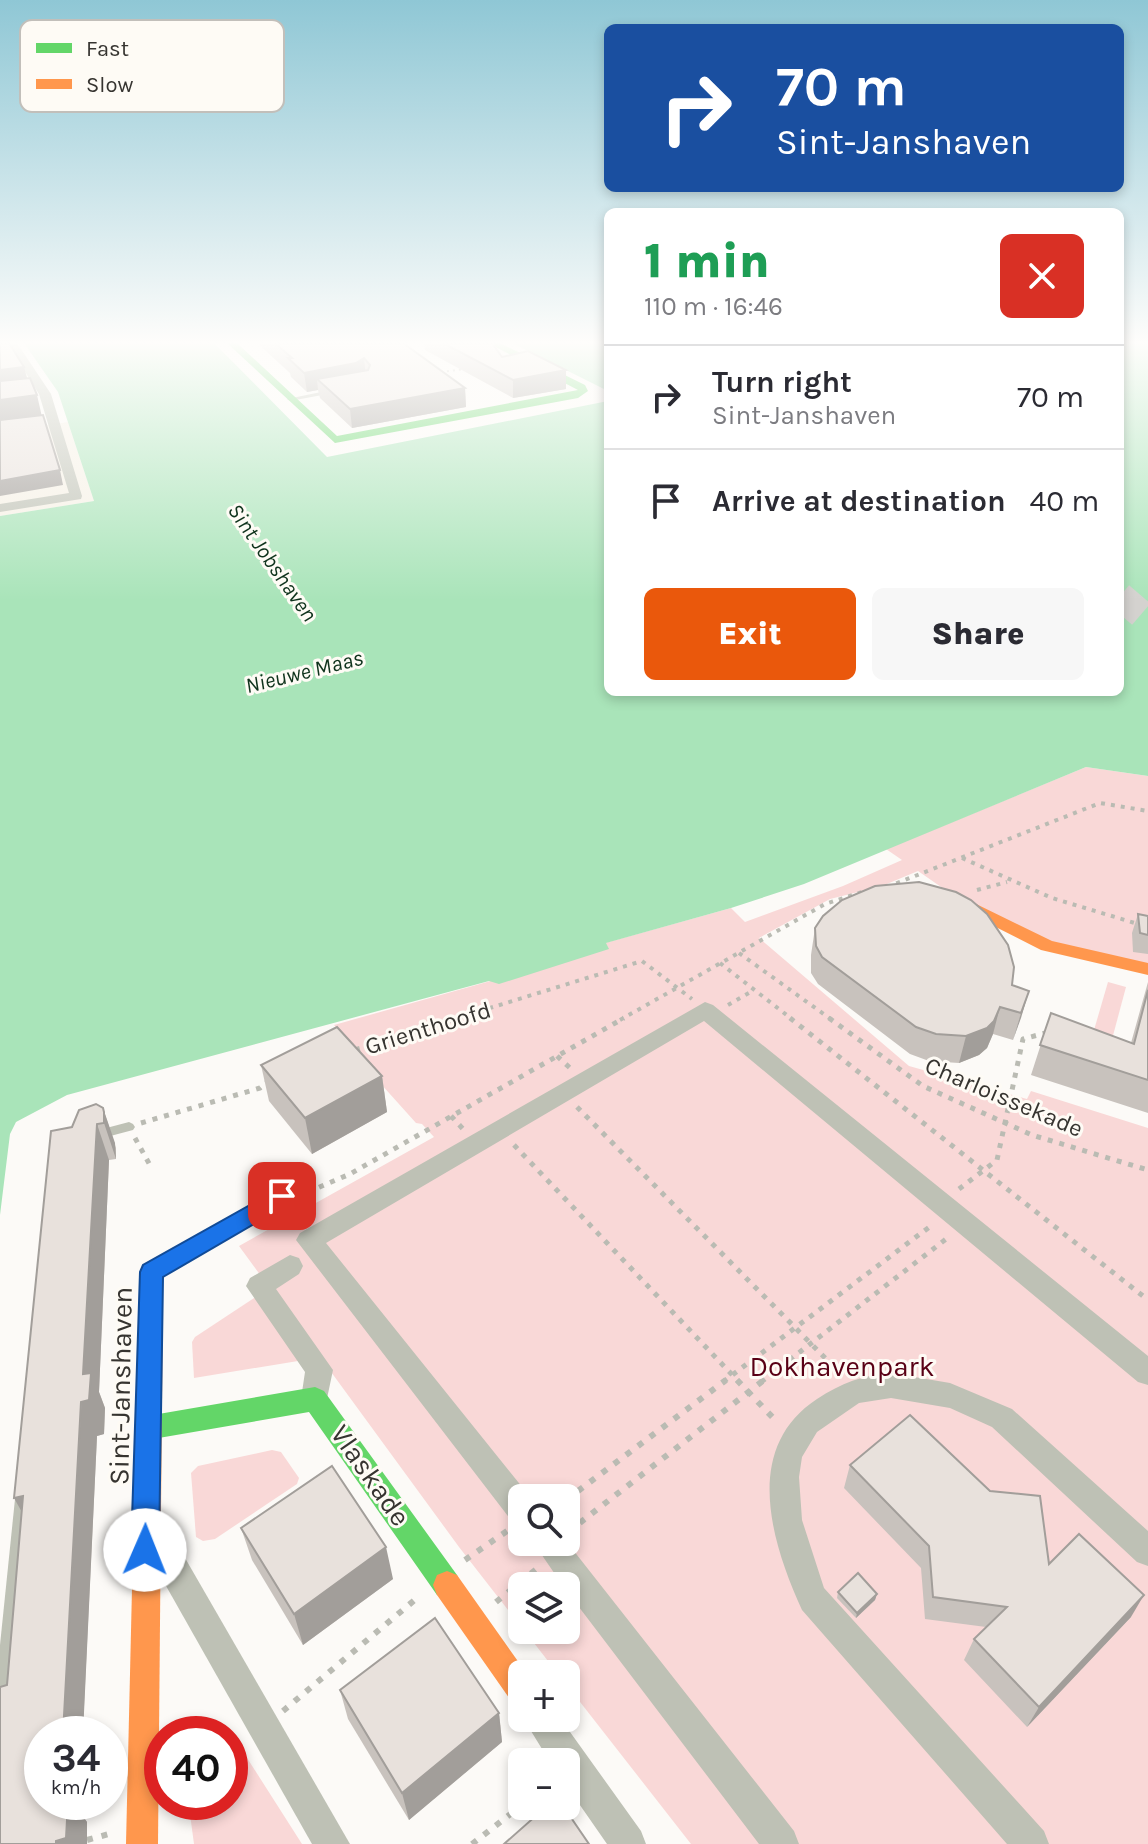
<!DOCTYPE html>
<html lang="en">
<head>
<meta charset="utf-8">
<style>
  :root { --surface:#fff; --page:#f7f7f7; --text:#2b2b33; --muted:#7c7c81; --line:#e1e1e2; --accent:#ea580c }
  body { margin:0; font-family:Karla,sans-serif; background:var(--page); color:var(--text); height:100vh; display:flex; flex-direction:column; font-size:30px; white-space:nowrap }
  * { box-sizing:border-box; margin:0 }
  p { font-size:26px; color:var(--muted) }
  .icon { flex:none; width:44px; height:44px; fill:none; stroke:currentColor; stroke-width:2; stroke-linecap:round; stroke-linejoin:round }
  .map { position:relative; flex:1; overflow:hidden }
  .details { position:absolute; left:604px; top:208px; width:520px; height:488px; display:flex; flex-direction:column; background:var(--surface); border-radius:12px; box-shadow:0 4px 12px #0003 }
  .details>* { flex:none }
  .guide { position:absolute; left:604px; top:24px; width:520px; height:168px; border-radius:12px; box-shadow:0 4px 12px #0003; background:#1a4fa0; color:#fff; overflow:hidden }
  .controls { position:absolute; left:508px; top:1484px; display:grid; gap:16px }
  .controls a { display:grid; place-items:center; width:72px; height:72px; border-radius:12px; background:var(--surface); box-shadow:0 4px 12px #0003; font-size:40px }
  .speed { position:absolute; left:24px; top:1716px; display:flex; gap:16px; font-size:40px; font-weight:700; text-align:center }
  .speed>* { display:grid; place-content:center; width:104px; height:104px; border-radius:50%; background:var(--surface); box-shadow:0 4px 12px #0003; line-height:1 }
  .speed small { font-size:20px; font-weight:400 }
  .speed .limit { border:12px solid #d22; background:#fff; color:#111 }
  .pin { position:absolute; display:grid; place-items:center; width:68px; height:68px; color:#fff; margin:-34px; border-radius:16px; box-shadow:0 4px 12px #0006 }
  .me { position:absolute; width:88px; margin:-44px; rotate:1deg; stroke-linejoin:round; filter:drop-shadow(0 0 6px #0008) }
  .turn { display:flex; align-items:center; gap:28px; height:168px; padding:0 40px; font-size:36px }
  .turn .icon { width:104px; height:104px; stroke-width:2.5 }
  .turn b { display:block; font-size:56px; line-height:68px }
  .round { display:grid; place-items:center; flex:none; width:84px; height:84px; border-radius:12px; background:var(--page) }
  .overview { display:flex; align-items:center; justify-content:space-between; height:136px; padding:0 40px }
  h1 { font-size:48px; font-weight:800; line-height:60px; color:#1e9e55 }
  .action { display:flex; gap:16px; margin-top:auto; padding:16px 40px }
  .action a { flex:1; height:92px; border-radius:12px; background:var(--accent); color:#fff; font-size:32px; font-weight:800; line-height:92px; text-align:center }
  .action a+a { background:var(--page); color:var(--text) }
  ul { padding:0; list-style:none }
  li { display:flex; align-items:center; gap:24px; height:104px; padding:0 40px; border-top:2px solid var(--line) }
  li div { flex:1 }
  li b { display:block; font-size:30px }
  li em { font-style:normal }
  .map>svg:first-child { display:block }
  .built { fill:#f6f1e6 }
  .green { fill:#f9d8d7; fill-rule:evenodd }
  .water { fill:#a9e4b9 }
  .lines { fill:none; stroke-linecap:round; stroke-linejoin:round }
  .highway-tunnel { stroke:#d4d2cf; stroke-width:28; stroke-dasharray:28 14; stroke-linecap:butt }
  .path-far3 { stroke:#babbb3; stroke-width:2; stroke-dasharray:2 4; stroke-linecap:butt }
  .path-far2 { stroke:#babbb3; stroke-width:4; stroke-dasharray:4 6; stroke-linecap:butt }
  .path-far1 { stroke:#babbb3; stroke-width:5; stroke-dasharray:5 7; stroke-linecap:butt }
  .path { stroke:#babbb3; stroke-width:6; stroke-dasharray:6 9; stroke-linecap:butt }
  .lane { fill:#bec1b5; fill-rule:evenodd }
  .street { fill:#bec1b5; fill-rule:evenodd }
  .fast { fill:#63d668; fill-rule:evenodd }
  .slow { fill:#ff974d; fill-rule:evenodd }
  .wall { fill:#c8c2bd }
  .shaded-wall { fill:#a29e9a }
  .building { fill:#e8e1dc; stroke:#a29e9a; stroke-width:2 }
  .route { fill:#1a73e8; stroke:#114b97; stroke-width:2 }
  .labels { text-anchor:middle; stroke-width:6; stroke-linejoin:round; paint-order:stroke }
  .far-water-label { font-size:22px; font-style:italic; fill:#0f331c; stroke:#fefbf5 }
  .street-label { font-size:24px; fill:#363430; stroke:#fefbf5 }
  .near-park-label { font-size:28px; fill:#590015; stroke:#fefbf5 }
  .near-street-label { font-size:28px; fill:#363430; stroke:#fefbf5 }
  .key { fill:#fefbf5; stroke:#c2bfba; stroke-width:2 }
  .key-label { font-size:22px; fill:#363430 }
</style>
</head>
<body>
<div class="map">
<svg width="1148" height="1844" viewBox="0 0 1148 1844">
  <rect width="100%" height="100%" fill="#fcfaf7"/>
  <path class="built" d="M68 422 94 501 0 516V432Z"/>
  <g class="green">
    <path d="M1086 767 1148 776V969L1083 955 970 907 918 871 882 886 830 899 759 938 909 1066 1027 1099 1031 1091 1148 1128V1844H691L566 1684V1674H558L524 1630H566V1586H522V1628L459 1547 239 1246 434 1137 422 1124 416 1123 354 1054 358 1052 334 1025 608 948 605 943 731 908 745 922 843 886 902 860 886 849ZM522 1498H566V1542H522Z"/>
    <path d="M1108 982 1126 987 1111 1043 1092 1037Z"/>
    <path d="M257 1296 298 1361 194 1378 192 1342 195 1337Z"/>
    <path d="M272 1450 281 1452 299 1478 297 1484 215 1539 203 1541 196 1537 191 1473 198 1466Z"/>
    <path d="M235 1739 302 1844H194L189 1807 191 1802H230V1741Z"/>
  </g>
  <g class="water">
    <path d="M24 343H214L327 457 608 401V692H1120V343H1148V776L1086 767 804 884 731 908 606 943 609 949 499 984 489 981 67 1095 16 1122 10 1134 0 1215V516L94 501 58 392Z"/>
    <path d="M512 343H608V391Z"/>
  </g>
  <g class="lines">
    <path class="highway-tunnel" d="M1120 596 1148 620"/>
    <path class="path-far3" d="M441 372 464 369"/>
    <g class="path-far2">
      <path d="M962 858 1052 898 1148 927"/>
      <path d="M887 887 1100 803 1148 811"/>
      <path d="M977 890 1007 882"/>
      <path d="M739 953 832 1020"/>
      <path d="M720 963 793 1020"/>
      <path d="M728 1005 754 990"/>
      <path d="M451 1020 642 961 692 999"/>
      <path d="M620 1020 825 904 862 892"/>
    </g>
    <g class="path-far1">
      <path d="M790 1018 1148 1300"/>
      <path d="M829 1018 923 1086 1032 1135 1148 1170"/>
      <path d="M355 1050 457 1018"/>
      <path d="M557 1056 570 1068"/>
      <path d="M577 1107 841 1374"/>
      <path d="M451 1116 463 1129"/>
      <path d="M141 1123 260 1088 268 1081"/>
      <path d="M135 1138 151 1167"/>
      <path d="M514 1145 739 1382"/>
      <path d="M959 1189 997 1160 1023 1039 1049 1032"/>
      <path d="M308 1192 350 1174 624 1018"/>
      <path d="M723 1382 932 1225"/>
      <path d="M761 1382 950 1236"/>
    </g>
    <g class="path">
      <path d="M737 1380 778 1423"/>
      <path d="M566 1500 726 1380"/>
      <path d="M568 1532 764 1380"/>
      <path d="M465 1560 507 1531"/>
      <path d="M496 1602 539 1567"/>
      <path d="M283 1711 417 1598"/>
      <path d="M87 1840 109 1834"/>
      <path d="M472 1844 522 1805"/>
    </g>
    <g class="lane">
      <path d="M331 390 334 392 333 393 290 401 287 399Z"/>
      <path d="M129 1122 133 1124 135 1127 133 1130 99 1139 95 1137 93 1134 95 1131Z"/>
      <path d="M22 1492 27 1494 29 1499 11 1698 9 1704 3 1706 0 1705V1645L15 1499 17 1494Z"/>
    </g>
    <g class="street">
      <path d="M7 343H17L51 394 82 496 81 499 0 512V504L69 493 39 394Z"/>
      <path d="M705 1002 713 1005 1148 1356V1385L1138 1382 704 1021 326 1243 531 1498H522V1525L511 1520 296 1240 300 1233Z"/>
      <path d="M290 1255 299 1258 303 1266 299 1274 276 1289 333 1370 325 1408 315 1412 305 1408 301 1399 305 1372 246 1286 250 1278Z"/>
      <path d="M891 1373 950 1383 1012 1409 1148 1531V1566L1137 1562 992 1427 950 1408 891 1398 859 1403 817 1432 802 1457 799 1477 802 1520 824 1588 1044 1831 1049 1844H1007L802 1610C771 1542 742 1448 817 1399 842 1383 862 1375 891 1373Z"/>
      <path d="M155 1521 166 1525 350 1844H312L144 1547 140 1536 144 1525Z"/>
      <path d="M566 1541 794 1831 799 1844H759L566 1590V1586H563L533 1542Z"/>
      <path d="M523 1718H560L641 1831 646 1844H607L566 1785V1762H550Z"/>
    </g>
    <g class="fast">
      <path d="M227 343H237L337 436 578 390 488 343H500L585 385 588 391 578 398 335 443Z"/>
      <path d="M282 1187 290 1190 293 1196 290 1202 163 1277V1291L159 1298 151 1301 143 1298C138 1288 138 1275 143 1265Z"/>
      <path d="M315 1387 324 1391 457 1575 461 1585 457 1595 447 1599 437 1595 309 1412 147 1440 138 1436 134 1428 138 1420 147 1416Z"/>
    </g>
    <g class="slow">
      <path d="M970 901 1052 941 1148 963V975L1041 950 964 911 961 907Z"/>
      <path d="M151 1281 159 1284 163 1291 158 1844H126L139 1291 143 1284Z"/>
      <path d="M447 1571 457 1575 527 1674H522V1707L512 1702 437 1595 433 1585 437 1575Z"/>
    </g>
  </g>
  <g class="wall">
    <path d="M257 343H403L465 388 466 407 352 428 320 398 318 390 307 392 291 377 290 373Z"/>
    <path d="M424 343H492L502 357 566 370V389L513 398 425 350Z"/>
    <path d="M1138 914 1148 916V954L1133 952 1132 933Z"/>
    <path d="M815 928 1029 991 1013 1040 993 1034 987 1048 979 1055 959 1063 929 1061 910 1054 818 984 811 973V955Z"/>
    <path d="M1148 982V1113L1031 1075 1051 1013 1131 1043Z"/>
    <path d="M261 1065 382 1076 387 1112 312 1154 269 1101Z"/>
    <path d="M103 1108 116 1148V1159L109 1160 99 1392 105 1408 104 1434 97 1436 79 1811 87 1822V1844L7 1685 72 1127Z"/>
    <path d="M850 1465 1049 1564 1131 1617 1027 1727 964 1660 974 1639 986 1627 925 1619 921 1568 844 1488Z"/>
    <path d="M241 1528 393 1579 303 1645 252 1560Z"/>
    <path d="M838 1592 877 1594 875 1600 856 1618 837 1598Z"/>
    <path d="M340 1690 499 1713 502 1742 409 1820 348 1719Z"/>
  </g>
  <g class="shaded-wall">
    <path d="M364 358 366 377 317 379 318 390 307 392 304 373Z"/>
    <path d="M24 367 30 388 0 392V370Z"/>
    <path d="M566 370V389L513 398V380Z"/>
    <path d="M465 388 466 407 352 428 350 409Z"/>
    <path d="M37 395 42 417 0 423V400Z"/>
    <path d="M60 470 63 485 0 496V481Z"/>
    <path d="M1029 991 1021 1018 1013 1040 1021 1013Z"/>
    <path d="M1000 1007 993 1034 987 1048 979 1055 959 1063 966 1036Z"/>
    <path d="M382 1076 387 1112 312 1154 305 1118Z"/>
    <path d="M103 1108 115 1143 116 1159 104 1123Z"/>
    <path d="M97 1124 109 1160 99 1392 105 1408 104 1434 97 1436 83 1734H63Z"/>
    <path d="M23 1496 32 1530 14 1498Z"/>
    <path d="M386 1547 393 1579 303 1645 294 1614Z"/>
    <path d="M877 1594 875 1600 856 1618 857 1613Z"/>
    <path d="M1144 1595 1131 1617 1027 1727 1039 1707Z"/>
    <path d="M499 1713 502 1742 409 1820 402 1793Z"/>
    <path d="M62 1802H79V1811L87 1822V1844H56Z"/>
  </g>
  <g class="building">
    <path d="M0 343H9L24 367 0 370Z"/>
    <path d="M275 343H403L465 388 350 409 317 379 368 370 370 365 364 358 356 363 304 373 288 358H292Z"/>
    <path d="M443 343H492L502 357 528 351 566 370 513 380Z"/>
    <path d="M30 378 37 395 0 400V381Z"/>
    <path d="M43 415 60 470 0 481V420Z"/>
    <path d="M919 882 956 892 971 900 987 914 1008 945 1014 967 1012 985 1029 991 1021 1013 1000 1007 994 1021 987 1028 966 1036 936 1034 916 1027 822 957 816 946 815 928 823 916 842 900 875 886Z"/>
    <path d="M1138 914 1148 916V935L1140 933Z"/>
    <path d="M1148 990V1080L1040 1045 1051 1013 1134 1044Z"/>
    <path d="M337 1027 382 1076 305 1118 261 1065Z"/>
    <path d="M96 1104 103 1108 104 1112V1123L97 1124 83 1374 91 1373 89 1400 81 1402 63 1734H42V1802H68L66 1838 56 1841V1844H0V1687L7 1685 23 1496 14 1498 51 1131 72 1127 79 1110Z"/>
    <path d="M910 1415 990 1491 1040 1496 1049 1564 1079 1534 1144 1595 1039 1707 974 1639 1007 1607 933 1597 929 1546 850 1465Z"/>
    <path d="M332 1466 386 1547 294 1614 241 1528Z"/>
    <path d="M858 1573 877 1594 857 1613 838 1592Z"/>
    <path d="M435 1618 499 1713 402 1793 340 1690Z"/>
    <path d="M547 1806H563L589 1844H504Z"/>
  </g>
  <linearGradient id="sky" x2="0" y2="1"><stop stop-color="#8fc7d5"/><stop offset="0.57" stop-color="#fefdfb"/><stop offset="1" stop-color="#fefdfb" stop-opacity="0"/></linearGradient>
  <rect width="1148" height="601" fill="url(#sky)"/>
  <path class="route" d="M282 1187 290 1190 293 1196 290 1203 163 1277 159 1550 155 1559 145 1563 135 1559 131 1550 140 1272 143 1265Z"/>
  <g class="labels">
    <g class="far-water-label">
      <text transform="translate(273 562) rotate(55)" y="8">Sint Jobshaven</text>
      <text transform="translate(304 671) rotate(-14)" y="8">Nieuwe Maas</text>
    </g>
    <g class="street-label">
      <text transform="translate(428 1028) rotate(-17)" y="8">Grienthoofd</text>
      <text transform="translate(1004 1097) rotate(23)" y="8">Charloissekade</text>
    </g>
    <g class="near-park-label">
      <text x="842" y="1376">Dokhavenpark</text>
    </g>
    <g class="near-street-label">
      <text transform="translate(120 1386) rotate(-89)" y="10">Sint-Janshaven</text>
      <text transform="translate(371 1475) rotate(55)" y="10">Vlaskade</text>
    </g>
  </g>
  <rect x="20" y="20" width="264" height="92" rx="12" class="key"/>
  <rect x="36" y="43" width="36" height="10" fill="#63d668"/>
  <rect x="36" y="79" width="36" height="10" fill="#ff974d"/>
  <g class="key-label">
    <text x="86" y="56">Fast</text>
    <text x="86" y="92">Slow</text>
  </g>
</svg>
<div class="controls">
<a><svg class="icon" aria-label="search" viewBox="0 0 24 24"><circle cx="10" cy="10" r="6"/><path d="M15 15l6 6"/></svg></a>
<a><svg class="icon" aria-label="layers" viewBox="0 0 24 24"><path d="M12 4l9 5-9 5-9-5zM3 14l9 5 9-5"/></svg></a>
<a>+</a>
<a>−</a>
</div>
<div class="speed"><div>34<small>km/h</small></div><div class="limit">40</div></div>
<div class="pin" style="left:282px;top:1196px;background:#d93025"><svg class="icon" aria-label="arrive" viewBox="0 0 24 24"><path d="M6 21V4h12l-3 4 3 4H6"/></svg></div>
<svg class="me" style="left:145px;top:1550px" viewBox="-20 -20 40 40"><circle r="19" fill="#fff"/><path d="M0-13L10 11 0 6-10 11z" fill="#1a73e8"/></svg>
<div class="guide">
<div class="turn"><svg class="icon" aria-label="right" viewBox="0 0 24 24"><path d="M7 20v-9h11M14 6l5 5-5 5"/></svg><div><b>70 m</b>Sint-Janshaven</div></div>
</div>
<section class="details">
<div class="overview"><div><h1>1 min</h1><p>110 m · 16:46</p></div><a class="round" style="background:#d93025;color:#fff"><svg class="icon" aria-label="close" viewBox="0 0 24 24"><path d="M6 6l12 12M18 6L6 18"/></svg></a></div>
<ul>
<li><svg class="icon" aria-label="right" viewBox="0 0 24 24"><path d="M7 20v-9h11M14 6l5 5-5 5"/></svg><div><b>Turn right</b><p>Sint-Janshaven</p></div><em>70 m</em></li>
<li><svg class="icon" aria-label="arrive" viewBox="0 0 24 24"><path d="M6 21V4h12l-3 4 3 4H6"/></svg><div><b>Arrive at destination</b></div><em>40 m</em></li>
</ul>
<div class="action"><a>Exit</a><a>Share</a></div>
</section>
</div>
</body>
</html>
